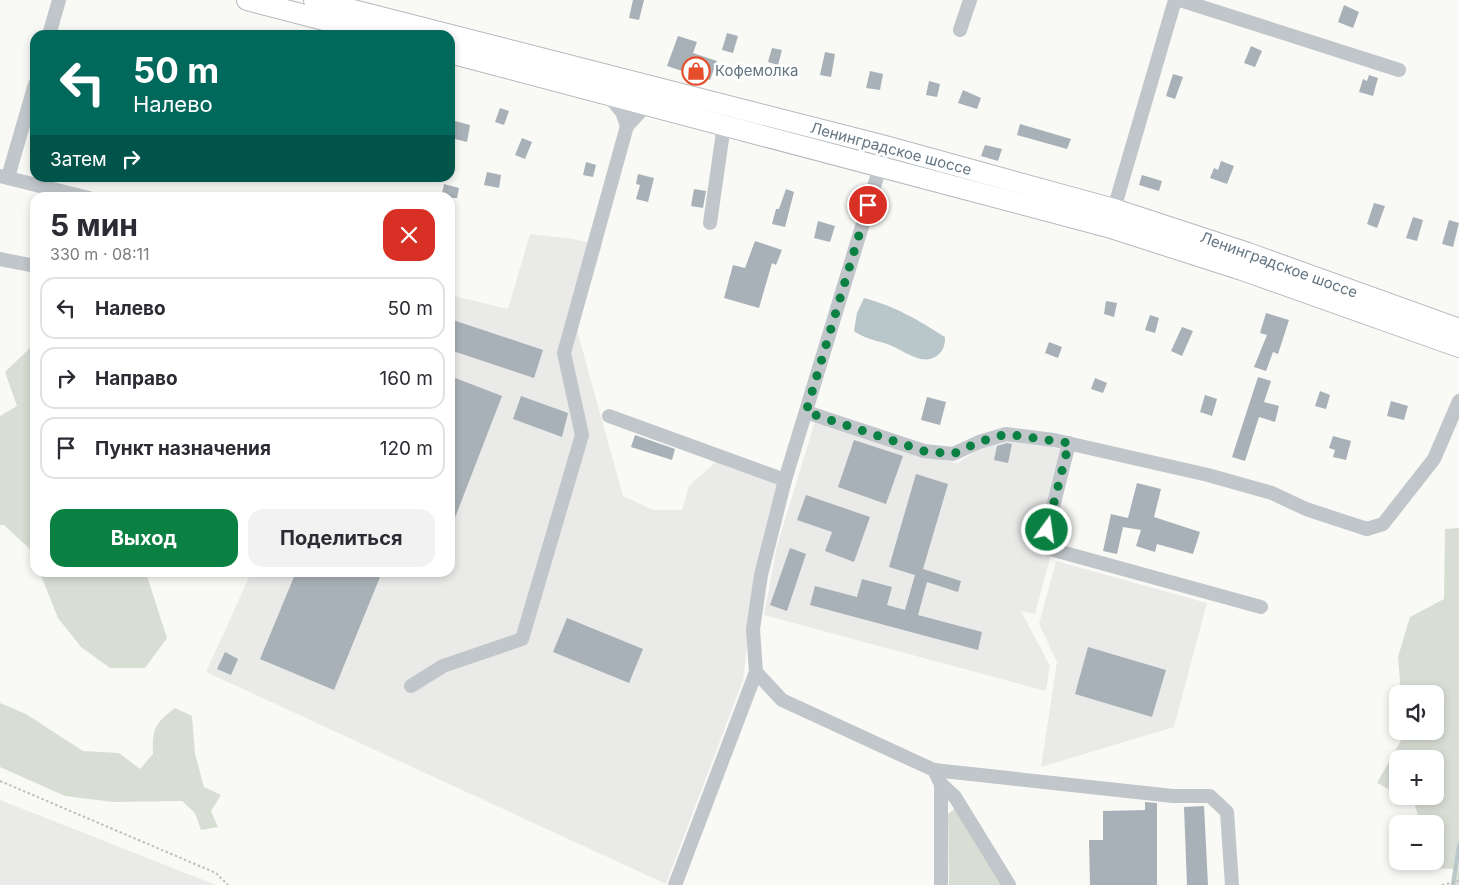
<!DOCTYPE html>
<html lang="ru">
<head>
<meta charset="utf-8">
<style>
  :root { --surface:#fff; --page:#f2f2f3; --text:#2b2b33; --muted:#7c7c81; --line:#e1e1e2; --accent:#0b8043 }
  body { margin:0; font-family:Inter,sans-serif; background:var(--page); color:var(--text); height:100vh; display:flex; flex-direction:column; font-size:19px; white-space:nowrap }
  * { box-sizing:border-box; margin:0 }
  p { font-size:16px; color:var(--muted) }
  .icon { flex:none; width:28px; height:28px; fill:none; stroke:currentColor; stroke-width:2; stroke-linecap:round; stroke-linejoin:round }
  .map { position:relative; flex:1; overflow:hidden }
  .details { position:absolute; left:30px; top:192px; width:425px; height:385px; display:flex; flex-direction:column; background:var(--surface); border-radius:15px; box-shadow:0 2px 8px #0003 }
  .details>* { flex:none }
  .hud { position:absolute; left:30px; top:30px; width:425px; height:152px; border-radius:15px; box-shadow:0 2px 8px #0003; background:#00695c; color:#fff; overflow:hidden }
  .buttons { position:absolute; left:1389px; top:685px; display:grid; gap:10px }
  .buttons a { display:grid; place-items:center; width:55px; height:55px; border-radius:10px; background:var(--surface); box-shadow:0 2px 8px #0003; font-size:25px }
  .pin { position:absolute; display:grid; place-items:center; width:42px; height:42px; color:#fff; margin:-21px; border:2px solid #fff; border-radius:50%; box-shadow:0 1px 5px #0007 }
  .me { position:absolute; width:55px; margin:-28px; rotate:14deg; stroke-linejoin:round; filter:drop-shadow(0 0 4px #0008) }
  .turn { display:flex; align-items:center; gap:18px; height:105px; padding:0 20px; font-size:22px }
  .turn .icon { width:65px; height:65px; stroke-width:2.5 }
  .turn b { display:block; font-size:35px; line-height:42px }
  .then { display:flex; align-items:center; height:48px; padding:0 20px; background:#0003; gap:10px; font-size:19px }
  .round { display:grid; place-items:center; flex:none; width:52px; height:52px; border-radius:15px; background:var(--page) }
  .head { display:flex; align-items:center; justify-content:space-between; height:85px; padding:0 20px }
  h1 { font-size:30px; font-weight:700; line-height:38px }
  .button { display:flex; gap:10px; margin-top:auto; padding:10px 20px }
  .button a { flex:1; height:58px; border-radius:15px; background:var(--accent); color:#fff; font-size:20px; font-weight:700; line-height:58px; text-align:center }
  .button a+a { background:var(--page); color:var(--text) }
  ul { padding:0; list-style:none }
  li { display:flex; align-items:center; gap:15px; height:62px; margin:0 10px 8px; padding:0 10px; border:2px solid var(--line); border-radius:15px }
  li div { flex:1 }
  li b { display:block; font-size:19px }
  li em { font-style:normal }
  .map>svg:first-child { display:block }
  .built { fill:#eaeae9 }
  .green { fill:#d9ded5 }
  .water { fill:#b9c6ca }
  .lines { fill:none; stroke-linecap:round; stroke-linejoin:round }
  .stream { stroke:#b9c6ca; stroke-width:4 }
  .building { fill:#a8b1b7 }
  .highway-casing { stroke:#b5b9bc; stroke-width:22 }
  .path { stroke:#bbbfc1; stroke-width:2; stroke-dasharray:2.5 2.5; stroke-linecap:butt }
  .minor { stroke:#c1c6ca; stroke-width:14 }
  .highway { stroke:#fff; stroke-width:20 }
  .route { stroke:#0b8043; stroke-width:9; stroke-dasharray:0 16.2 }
  .labels { text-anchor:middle; stroke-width:5; stroke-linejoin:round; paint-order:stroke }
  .poi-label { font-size:15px; fill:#637581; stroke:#fff; text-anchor:start }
  .street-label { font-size:15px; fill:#637581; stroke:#fff }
</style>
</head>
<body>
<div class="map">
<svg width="1459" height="885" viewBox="0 0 1459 885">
  <rect width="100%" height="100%" fill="#f9f9f6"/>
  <g class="built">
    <path d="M530 234 573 239 602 245 577 330 623 496 653 510H682L689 486 716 462 777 483 756 570 743 680 666 884 206 672 251 573 450 572V295L508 309Z"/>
    <path d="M815 421 919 456 957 463 996 439 1033 441 1065 451 1039 550 1051 554 1035 614 1021 611 1050 666 1046 691 764 615 777 546Z"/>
    <path d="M1056 561 1207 603 1174 727 1041 767 1057 662 1039 624Z"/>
    <path d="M0 800 216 885H0Z"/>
  </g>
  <g class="green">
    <path d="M30 348 35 352V559L31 550 4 525H0V416L17 406 5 372Z"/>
    <path d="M1459 528V885H1451L1453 869 1435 868 1433 861H1435V824H1421L1413 800 1405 796H1435V759H1398L1397 793 1377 783 1404 735V731H1435V694H1401L1398 657 1410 617 1444 599 1445 529Z"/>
    <path d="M40 573H146L167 638 145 668H110L81 647 58 618Z"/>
    <path d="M0 703 26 714 83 751 119 753 140 769 153 754C152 729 155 723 175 708L192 716 195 754 204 787 221 795 211 811 218 827 201 830 195 813 182 801 113 802 65 796 0 767Z"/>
    <path d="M957 807 1003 885H949L948 814Z"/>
  </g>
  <path class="water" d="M864 298C897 307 916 319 945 337 945 344 944 350 938 355 922 368 903 349 887 344 875 340 865 339 854 331L857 313Z"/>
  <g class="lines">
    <path class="stream" d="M1453 885 1459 845"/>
  </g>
  <g class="building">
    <path d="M633 0H644L639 20 629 18Z"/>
    <path d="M1344 5 1359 12 1353 28 1338 22Z"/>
    <path d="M727 33 738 36 733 53 722 50Z"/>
    <path d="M678 36 697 42 693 53 717 61 710 80 667 66Z"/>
    <path d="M1251 46 1262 51 1255 67 1244 63Z"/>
    <path d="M772 48 782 50 778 65 768 62Z"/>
    <path d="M825 52 835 54 831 77 820 75Z"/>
    <path d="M870 71 883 74 880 90 866 88Z"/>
    <path d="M1173 74 1183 77 1175 99 1166 96Z"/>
    <path d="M1369 75 1378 78 1373 96 1359 92 1363 79 1367 81Z"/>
    <path d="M929 81 940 84 937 97 926 95Z"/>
    <path d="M963 90 981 98 977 109 958 103Z"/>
    <path d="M500 108 509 111 504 125 495 122Z"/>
    <path d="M455 121 470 125 467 142 451 138Z"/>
    <path d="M1020 124 1071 139 1067 149 1017 135Z"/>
    <path d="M522 138 532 142 525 159 515 155Z"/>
    <path d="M985 145 1002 149 998 161 981 156Z"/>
    <path d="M1221 161 1234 166 1227 184 1210 178 1214 168 1218 170Z"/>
    <path d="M586 162 596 165 593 177 583 175Z"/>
    <path d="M487 172 501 175 499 188 484 185Z"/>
    <path d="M638 174 654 178 648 202 636 199 640 185 636 184Z"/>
    <path d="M1142 175 1162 181 1159 191 1139 185Z"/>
    <path d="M444 184 459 188 457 198H441Z"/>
    <path d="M694 189 706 191 703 208 691 206Z"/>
    <path d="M786 189 794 192 785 227 772 224 776 209H779Z"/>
    <path d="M1374 203 1385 206 1377 228 1367 224Z"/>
    <path d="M1413 217 1423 220 1417 241 1406 238Z"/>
    <path d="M1449 220 1459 223 1453 247 1442 244Z"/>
    <path d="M818 221 835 226 830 242 814 238Z"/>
    <path d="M755 241 782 250 776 265 772 263 759 308 724 298 733 265 745 268Z"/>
    <path d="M1106 301 1117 303 1114 317 1104 314Z"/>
    <path d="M1266 313 1289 320 1278 354 1273 352 1266 371 1254 367 1267 335 1260 333Z"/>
    <path d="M1150 315 1159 318 1155 333 1145 330Z"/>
    <path d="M450 319 543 350 534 378 450 350Z"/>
    <path d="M1182 327 1193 331 1182 356 1171 351Z"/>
    <path d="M1049 342 1062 347 1058 358 1045 353Z"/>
    <path d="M450 376 502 396 451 528H450Z"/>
    <path d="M1258 377 1271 381 1264 402 1279 406 1275 422 1259 417 1245 461 1232 457Z"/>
    <path d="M1095 378 1107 383 1103 393 1091 389Z"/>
    <path d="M1320 391 1330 395 1326 409 1315 406Z"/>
    <path d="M1205 395 1217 399 1212 416 1200 412Z"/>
    <path d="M521 396 568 413 562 437 513 419Z"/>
    <path d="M927 397 946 402 940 425 921 420Z"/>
    <path d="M1391 401 1408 406 1404 420 1387 416Z"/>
    <path d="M635 435 675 449 672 460 631 447Z"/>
    <path d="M1333 436 1351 441 1346 460 1333 457 1335 450 1329 448Z"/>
    <path d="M854 440 903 456 886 504 838 487Z"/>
    <path d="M1007 443 1012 444 1008 463 994 460 997 446Z"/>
    <path d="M916 474 948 484 923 569 961 581 958 592 927 582 918 615 982 632 978 650 810 605 815 586 857 597 862 579 892 587 887 605 905 610 915 575 889 567Z"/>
    <path d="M1137 483 1161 489 1154 517 1200 532 1193 554 1157 544 1155 552 1136 546 1141 530 1123 527 1117 554 1103 551 1111 514 1128 518Z"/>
    <path d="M806 495 870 517 854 562 825 551 832 532 797 520Z"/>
    <path d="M790 548 806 554 787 611 770 605Z"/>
    <path d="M296 572H382L334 690 260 659Z"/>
    <path d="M567 618 643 649 629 683 553 652Z"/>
    <path d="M1088 647 1166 670 1152 717 1075 694Z"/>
    <path d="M225 652 238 659 231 675 217 669Z"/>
    <path d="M1145 802 1157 803V885H1090L1089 840H1103V811L1145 810Z"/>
    <path d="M1204 806 1208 885H1187L1184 807Z"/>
  </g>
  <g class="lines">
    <g class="highway-casing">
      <g id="highway">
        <path d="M247 0 382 35"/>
        <path d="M314 0 885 146 1114 209 1248 253 1459 329"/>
        <path d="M450 53 1108 227 1242 270 1459 347"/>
      </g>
    </g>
    <g class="path">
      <path d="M0 781 216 873 228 885"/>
      <path d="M1442 885 1459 881"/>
    </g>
    <g class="minor">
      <path d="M1180 0 1399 70"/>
      <path d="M960 30 970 0"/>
      <path d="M49 35 59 0"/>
      <path d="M608 95 622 112 627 126"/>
      <path d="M880 167 785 480 761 575 753 629 756 672 782 700 934 770 941 784 955 797 1009 885"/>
      <path d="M0 176 89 198"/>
      <path d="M8 177 35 84"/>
      <path d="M1114 209 1175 0"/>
      <path d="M710 223 724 125"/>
      <path d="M0 259 35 266"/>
      <path d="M806 412 924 451 953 454 979 442 1006 434 1054 440 1208 475 1272 493 1306 509 1367 529 1383 524 1434 459 1459 401"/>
      <path d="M609 416 785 480"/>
      <path d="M1069 443 1043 547 1261 607"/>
      <path d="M411 686 443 666 522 639 582 435 564 353 627 126 642 110 651 106"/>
      <path d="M934 770 1173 796H1210L1227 812 1232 885"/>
      <path d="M675 885 756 672"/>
      <path d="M941 885V784"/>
    </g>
    <use href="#highway" class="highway"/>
  </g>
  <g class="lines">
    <path class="route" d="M868 205 806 412 924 451 953 454 979 442 1006 434 1069 443 1047 530"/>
  </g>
  <defs>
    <g id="shop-ring" transform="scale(1.4375)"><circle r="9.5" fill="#fff" stroke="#e64d29" stroke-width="1.5"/><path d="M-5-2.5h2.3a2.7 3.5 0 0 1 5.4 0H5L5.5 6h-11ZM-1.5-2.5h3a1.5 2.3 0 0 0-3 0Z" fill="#e64d29"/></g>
  </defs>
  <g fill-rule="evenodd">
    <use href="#shop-ring" x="696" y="71"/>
  </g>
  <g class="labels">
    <g class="poi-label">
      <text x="715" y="76">Кофемолка</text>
    </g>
    <g class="street-label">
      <text transform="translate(891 149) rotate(15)" y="5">Ленинградское шоссе</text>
      <text transform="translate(1279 265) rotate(20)" y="5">Ленинградское шоссе</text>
    </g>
  </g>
</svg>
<div class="buttons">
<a><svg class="icon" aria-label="sound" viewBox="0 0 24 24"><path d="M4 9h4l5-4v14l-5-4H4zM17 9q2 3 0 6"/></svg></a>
<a>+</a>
<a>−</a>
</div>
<div class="pin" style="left:868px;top:205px;background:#d93025"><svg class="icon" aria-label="arrive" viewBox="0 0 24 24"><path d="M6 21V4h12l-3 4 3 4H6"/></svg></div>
<svg class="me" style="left:1047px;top:530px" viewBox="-20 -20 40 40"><circle r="17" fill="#0b8043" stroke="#fff" stroke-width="3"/><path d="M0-11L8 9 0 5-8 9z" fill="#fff"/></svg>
<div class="hud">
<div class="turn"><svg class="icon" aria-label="left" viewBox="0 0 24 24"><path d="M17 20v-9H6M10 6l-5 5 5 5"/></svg><div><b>50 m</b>Налево</div></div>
<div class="then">Затем<svg class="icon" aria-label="right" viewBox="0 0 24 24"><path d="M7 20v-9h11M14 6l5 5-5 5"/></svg></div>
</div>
<section class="details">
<div class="head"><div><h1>5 мин</h1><p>330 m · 08:11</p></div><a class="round" style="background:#d93025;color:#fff"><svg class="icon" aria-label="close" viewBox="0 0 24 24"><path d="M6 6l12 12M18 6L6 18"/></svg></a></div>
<ul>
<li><svg class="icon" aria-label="left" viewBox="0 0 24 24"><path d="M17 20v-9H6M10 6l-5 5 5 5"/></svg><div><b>Налево</b></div><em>50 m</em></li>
<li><svg class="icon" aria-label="right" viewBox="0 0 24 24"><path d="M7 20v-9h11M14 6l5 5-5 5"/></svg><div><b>Направо</b></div><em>160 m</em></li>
<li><svg class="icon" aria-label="arrive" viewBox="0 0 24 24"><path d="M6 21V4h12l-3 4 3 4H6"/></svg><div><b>Пункт назначения</b></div><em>120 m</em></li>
</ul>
<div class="button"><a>Выход</a><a>Поделиться</a></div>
</section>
</div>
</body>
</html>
